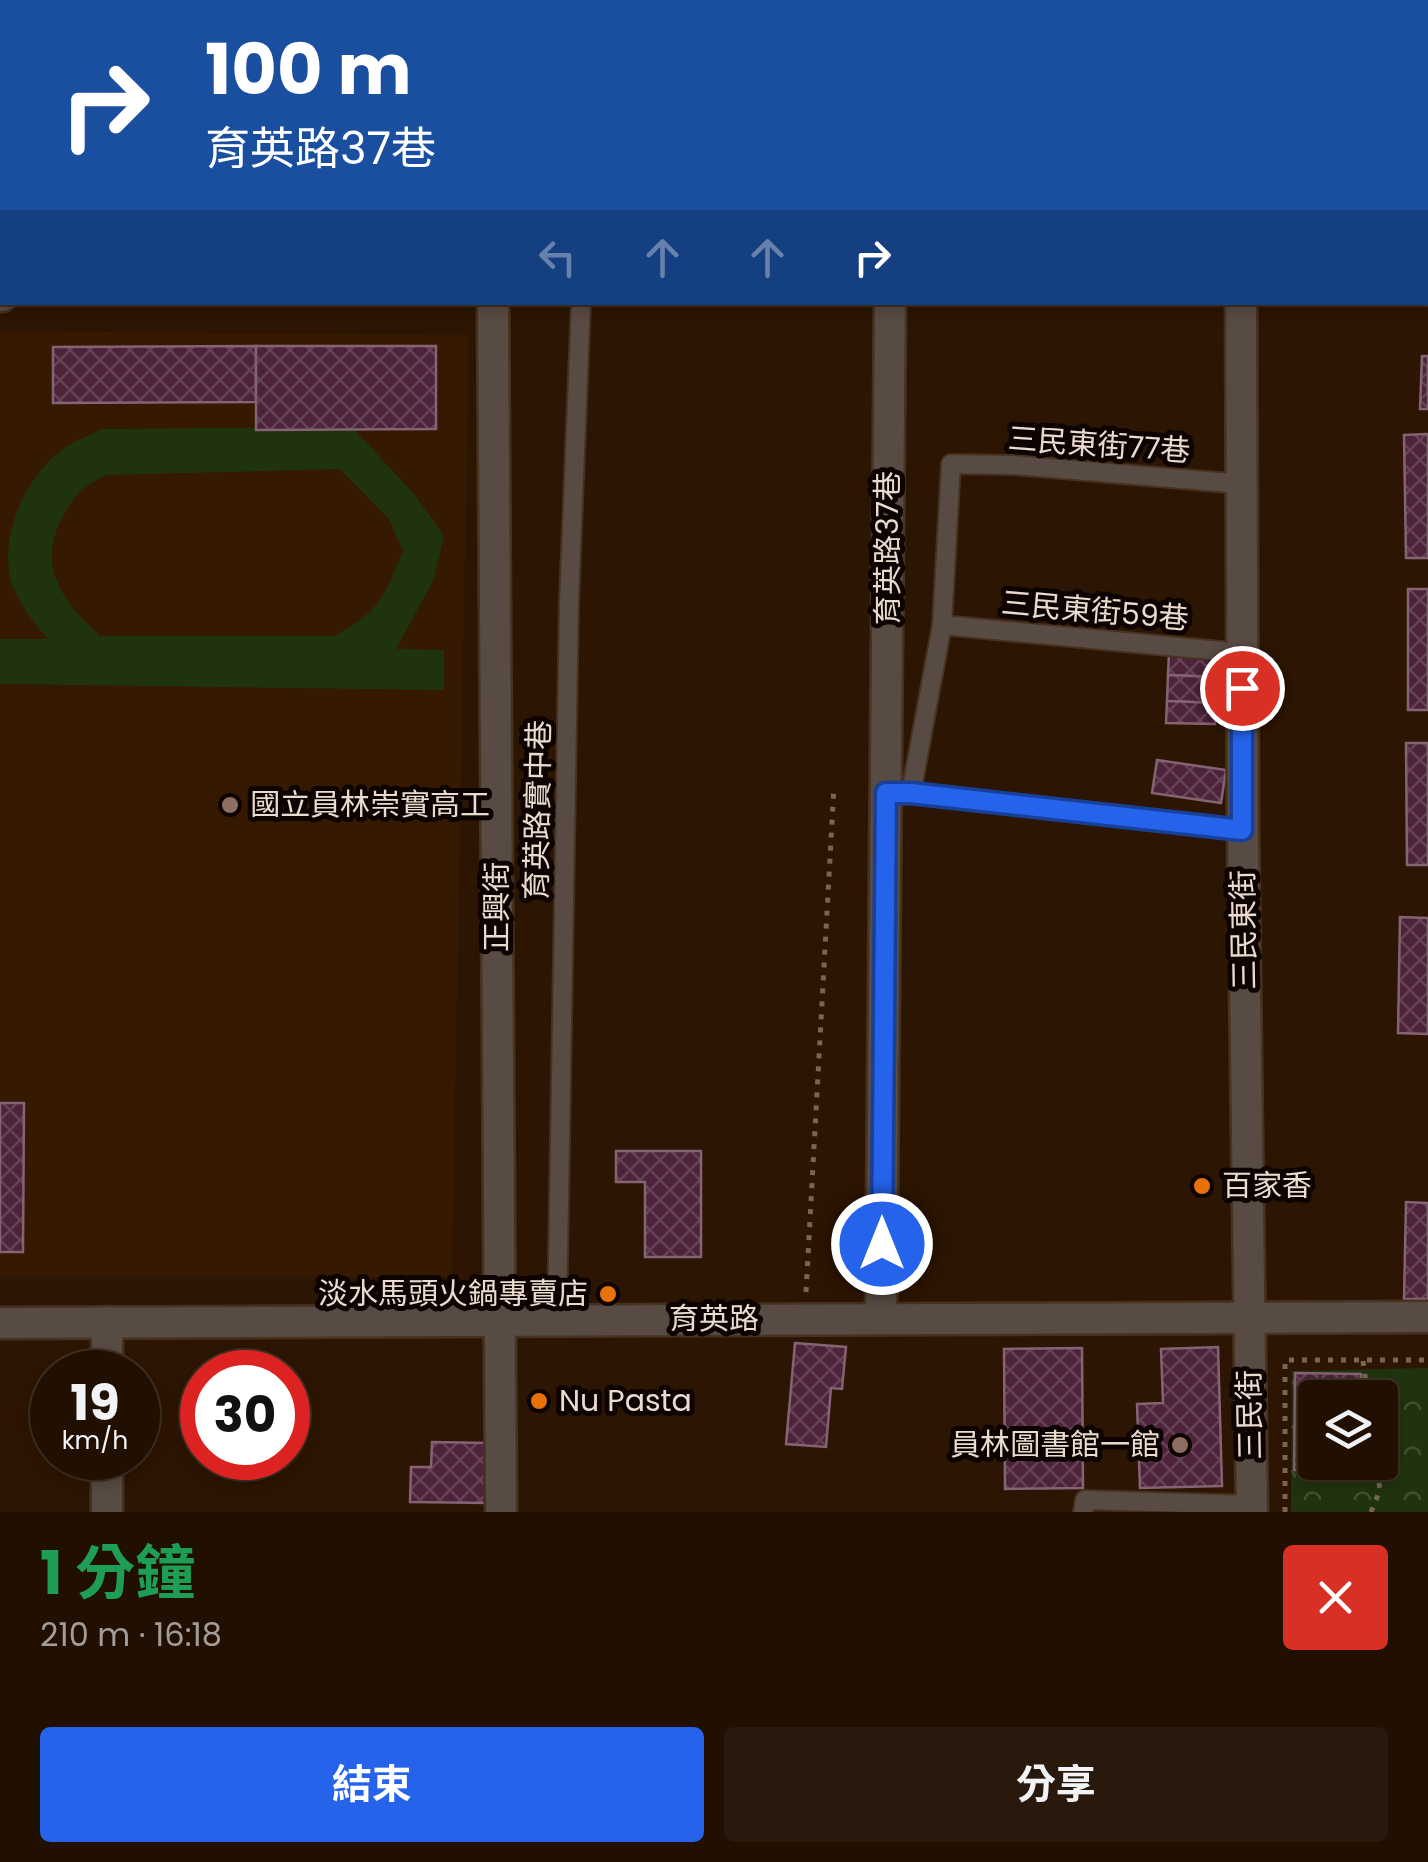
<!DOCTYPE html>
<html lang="zh-TW">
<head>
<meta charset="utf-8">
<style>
  :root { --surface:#211002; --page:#29190c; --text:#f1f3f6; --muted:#a29d99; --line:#3e3024; --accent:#2563eb }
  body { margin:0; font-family:Poppins,"Noto Sans TC",sans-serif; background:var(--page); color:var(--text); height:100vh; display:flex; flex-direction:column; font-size:38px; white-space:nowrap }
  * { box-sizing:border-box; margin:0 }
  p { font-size:32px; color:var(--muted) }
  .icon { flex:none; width:55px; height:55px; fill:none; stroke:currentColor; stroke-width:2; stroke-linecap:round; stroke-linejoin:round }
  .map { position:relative; height:1512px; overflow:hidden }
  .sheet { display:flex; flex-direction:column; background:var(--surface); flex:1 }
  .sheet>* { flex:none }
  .banner { position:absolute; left:0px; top:0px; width:1430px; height:305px; box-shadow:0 5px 15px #0003,0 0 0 2px var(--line); background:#1a4fa0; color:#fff; overflow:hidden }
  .buttons { position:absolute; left:1298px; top:1380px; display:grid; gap:20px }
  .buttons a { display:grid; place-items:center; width:100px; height:100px; border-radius:10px; background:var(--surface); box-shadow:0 5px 15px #0003,0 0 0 2px var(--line); font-size:50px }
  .speed { position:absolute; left:30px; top:1350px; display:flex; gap:20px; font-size:50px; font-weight:700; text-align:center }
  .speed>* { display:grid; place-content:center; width:130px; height:130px; border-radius:50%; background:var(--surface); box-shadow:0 5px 15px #0003,0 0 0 2px var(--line); line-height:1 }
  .speed small { font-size:25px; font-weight:400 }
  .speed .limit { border:15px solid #d22; background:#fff; color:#111 }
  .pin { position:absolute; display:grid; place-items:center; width:85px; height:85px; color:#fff; margin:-42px; border:5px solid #fff; border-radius:50%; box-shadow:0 2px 10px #0007 }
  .me { position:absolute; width:110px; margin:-55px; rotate:0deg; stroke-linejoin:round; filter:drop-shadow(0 0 8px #0008) }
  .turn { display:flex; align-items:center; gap:35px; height:210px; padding:0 40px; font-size:45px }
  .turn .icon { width:130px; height:130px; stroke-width:2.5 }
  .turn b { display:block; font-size:70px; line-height:85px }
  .lanes { display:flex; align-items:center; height:95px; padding:0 40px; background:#0003; justify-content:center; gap:50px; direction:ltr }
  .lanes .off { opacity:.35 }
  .round { display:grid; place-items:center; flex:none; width:105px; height:105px; border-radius:10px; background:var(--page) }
  .summary { display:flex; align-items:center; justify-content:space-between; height:170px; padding:0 40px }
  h1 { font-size:60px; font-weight:700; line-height:75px; color:#1e9e55 }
  .action { display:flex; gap:20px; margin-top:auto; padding:20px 40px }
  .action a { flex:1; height:115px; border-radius:10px; background:var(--accent); color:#fff; font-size:40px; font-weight:700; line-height:115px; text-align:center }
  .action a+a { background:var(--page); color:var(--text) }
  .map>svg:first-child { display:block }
  .built { fill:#351900 }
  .grass { fill:#20330f; fill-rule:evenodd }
  .park { fill:url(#park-crowns); fill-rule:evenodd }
  .building { fill:url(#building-cross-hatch); stroke:#846373; stroke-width:2.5 }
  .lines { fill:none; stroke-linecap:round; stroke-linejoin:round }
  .service-casing { stroke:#47311f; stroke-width:22 }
  .minor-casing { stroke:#47311f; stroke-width:35 }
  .path { stroke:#796554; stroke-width:5; stroke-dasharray:5 8; stroke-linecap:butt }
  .service { stroke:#584b43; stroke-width:18 }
  .minor { stroke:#584b43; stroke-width:30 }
  .route-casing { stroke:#184099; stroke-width:25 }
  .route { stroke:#2563eb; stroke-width:18 }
  .education-dot { fill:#8d6e63; stroke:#0d0401; stroke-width:4 }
  .food-dot { fill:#e8710a; stroke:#0d0401; stroke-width:4 }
  .labels { text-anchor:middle; stroke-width:10; stroke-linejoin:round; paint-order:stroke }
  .street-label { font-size:30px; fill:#ebdace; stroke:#0d0401 }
  .poi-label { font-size:30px; fill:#ebdace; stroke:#0d0401; text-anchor:start }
</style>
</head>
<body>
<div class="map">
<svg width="1428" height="1512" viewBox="0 0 1428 1512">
  <defs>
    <pattern id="park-crowns" width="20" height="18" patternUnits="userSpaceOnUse" patternTransform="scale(2.5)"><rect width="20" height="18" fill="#20330f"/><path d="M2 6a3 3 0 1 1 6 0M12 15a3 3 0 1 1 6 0" fill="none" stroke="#415031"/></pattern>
    <pattern id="building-cross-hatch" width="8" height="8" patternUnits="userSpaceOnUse" patternTransform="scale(2.5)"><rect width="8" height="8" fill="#4c233a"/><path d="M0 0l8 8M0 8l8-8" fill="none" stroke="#664255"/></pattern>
  </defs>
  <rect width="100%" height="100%" fill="#2c1502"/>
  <path class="built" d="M0 331 469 335 452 1277H0Z"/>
  <path class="grass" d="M352 427 415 495 444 536 434 579 396 649 444 650V690L0 684V639H48C32 621 12 595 9 571 3 528 27 478 60 451 72 442 87 436 102 429ZM340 469 389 519 403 551C384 597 380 611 335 636H100C64 601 36 569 62 518 74 496 84 485 107 475Z"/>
  <path class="park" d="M1428 1368V1512H1291L1292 1371ZM1315 1398H1380V1462H1315Z"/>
  <g class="building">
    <path d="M916 0H1159L1160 2H916Z"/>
    <path d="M256 346V402L53 403V347Z"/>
    <path d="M256 346H436V429L256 430Z"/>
    <path d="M1422 356H1428V409H1420Z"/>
    <path d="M1428 434V558H1406L1404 435Z"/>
    <rect x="1408" y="589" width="20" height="121"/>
    <path d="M1169 651 1217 653 1216 677 1168 675Z"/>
    <path d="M1168 675 1216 677V703L1167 701Z"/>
    <path d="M1167 701 1216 703 1215 724 1166 723Z"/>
    <path d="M1406 743H1428V865H1407Z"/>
    <path d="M1157 760 1226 770 1221 803 1152 793Z"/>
    <path d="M1400 917 1428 918V1034L1398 1033Z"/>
    <path d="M0 1103H24L23 1252H0Z"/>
    <path d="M616 1151H701V1257H645V1182H616Z"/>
    <path d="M1406 1202 1428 1203V1299H1404Z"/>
    <path d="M795 1343 846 1347 842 1389 831 1388 826 1447 786 1444Z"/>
    <path d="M1218 1347 1222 1486 1140 1488 1137 1404 1163 1403 1161 1349Z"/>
    <path d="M1082 1348 1083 1488 1005 1489 1004 1349Z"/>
    <path d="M1295 1373 1361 1374V1398H1315V1462H1360V1471L1294 1470Z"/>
    <path d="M432 1442 489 1443 488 1503 410 1502 411 1467H431Z"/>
  </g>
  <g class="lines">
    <g class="service-casing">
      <g id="service">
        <path d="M942 625 1242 653"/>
        <path d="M901 793 1243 830"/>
        <path d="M911 793 942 625 951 464 1013 465 1242 484"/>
        <path d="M557 1319 569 602 581 302"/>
        <path d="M1083 1512 1085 1500 1252 1505"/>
      </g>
    </g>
    <g class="minor-casing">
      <g id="minor">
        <path d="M298 0V2"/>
        <path d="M1209 0V2"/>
        <path d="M495 2V0"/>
        <path d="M0 296H2"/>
        <path d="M493 302 501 1512"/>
        <path d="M1241 302 1243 830 1252 1512"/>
        <path d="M881 1319 890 302"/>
        <path d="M0 1323 1428 1317"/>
        <path d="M107 1372V1322"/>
        <path d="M107 1512V1458"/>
      </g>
    </g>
    <g class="path">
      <path d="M806 1292 834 786"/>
      <path d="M1363 1361 1368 1398"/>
      <path d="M1285 1512V1360H1428"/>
      <path d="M1371 1512 1380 1490 1376 1462"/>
    </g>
    <use href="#service" class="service"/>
    <use href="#minor" class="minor"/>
  </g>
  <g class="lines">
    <g class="route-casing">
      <path id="route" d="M882 1244 886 793H911L1242 830V688"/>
    </g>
    <use href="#route" class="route"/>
  </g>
  <g class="education-dot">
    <circle cx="230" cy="805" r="10"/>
    <circle cx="1180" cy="1445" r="10"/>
  </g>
  <g class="food-dot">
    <circle cx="1202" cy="1186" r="10"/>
    <circle cx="608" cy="1294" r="10"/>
    <circle cx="539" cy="1401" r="10"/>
  </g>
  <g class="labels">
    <g class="street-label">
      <text transform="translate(1099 445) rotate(4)" y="10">三民東街77巷</text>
      <text transform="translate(888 548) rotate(-90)" y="10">育英路37巷</text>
      <text transform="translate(1095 611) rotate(5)" y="10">三民東街59巷</text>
      <text transform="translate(538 810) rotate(-89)" y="10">育英路實中巷</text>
      <text transform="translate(497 907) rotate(-90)" y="10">正興街</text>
      <text transform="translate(1244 930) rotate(-91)" y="10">三民東街</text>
      <text x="714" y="1329">育英路</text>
      <text transform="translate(1250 1415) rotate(-91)" y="10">三民街</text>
    </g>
    <g class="poi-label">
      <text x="250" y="815">國立員林崇實高工</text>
      <text x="1222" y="1196">百家香</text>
      <text x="588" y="1304" text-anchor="end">淡水馬頭火鍋專賣店</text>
      <text x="559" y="1411">Nu Pasta</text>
      <text x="1160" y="1455" text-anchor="end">員林圖書館一館</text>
    </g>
  </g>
</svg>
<div class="buttons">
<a><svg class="icon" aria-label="layers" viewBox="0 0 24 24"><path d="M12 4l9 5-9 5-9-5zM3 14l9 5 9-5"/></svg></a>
</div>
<div class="speed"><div>19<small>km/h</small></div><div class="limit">30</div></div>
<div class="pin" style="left:1242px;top:688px;background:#d93025"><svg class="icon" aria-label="arrive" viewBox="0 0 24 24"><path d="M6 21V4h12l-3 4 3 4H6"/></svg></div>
<svg class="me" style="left:882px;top:1244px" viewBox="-20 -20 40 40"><circle r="17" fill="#2563eb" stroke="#fff" stroke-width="3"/><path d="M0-11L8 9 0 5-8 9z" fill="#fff"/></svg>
<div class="banner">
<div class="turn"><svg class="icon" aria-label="right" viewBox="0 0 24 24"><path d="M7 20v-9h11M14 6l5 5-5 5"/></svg><div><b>100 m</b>育英路37巷</div></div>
<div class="lanes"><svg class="icon off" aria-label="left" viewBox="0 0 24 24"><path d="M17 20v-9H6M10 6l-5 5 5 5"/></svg><svg class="icon off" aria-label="ahead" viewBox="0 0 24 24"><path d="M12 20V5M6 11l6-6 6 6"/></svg><svg class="icon off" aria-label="ahead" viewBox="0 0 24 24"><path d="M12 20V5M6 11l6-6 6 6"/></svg><svg class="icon" aria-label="right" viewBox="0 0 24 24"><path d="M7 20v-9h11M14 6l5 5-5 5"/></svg></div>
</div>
</div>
<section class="sheet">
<div class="summary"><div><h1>1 分鐘</h1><p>210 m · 16:18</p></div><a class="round" style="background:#d93025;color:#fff"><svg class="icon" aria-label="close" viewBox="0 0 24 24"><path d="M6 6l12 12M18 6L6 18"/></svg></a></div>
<div class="action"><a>結束</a><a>分享</a></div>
</section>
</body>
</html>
